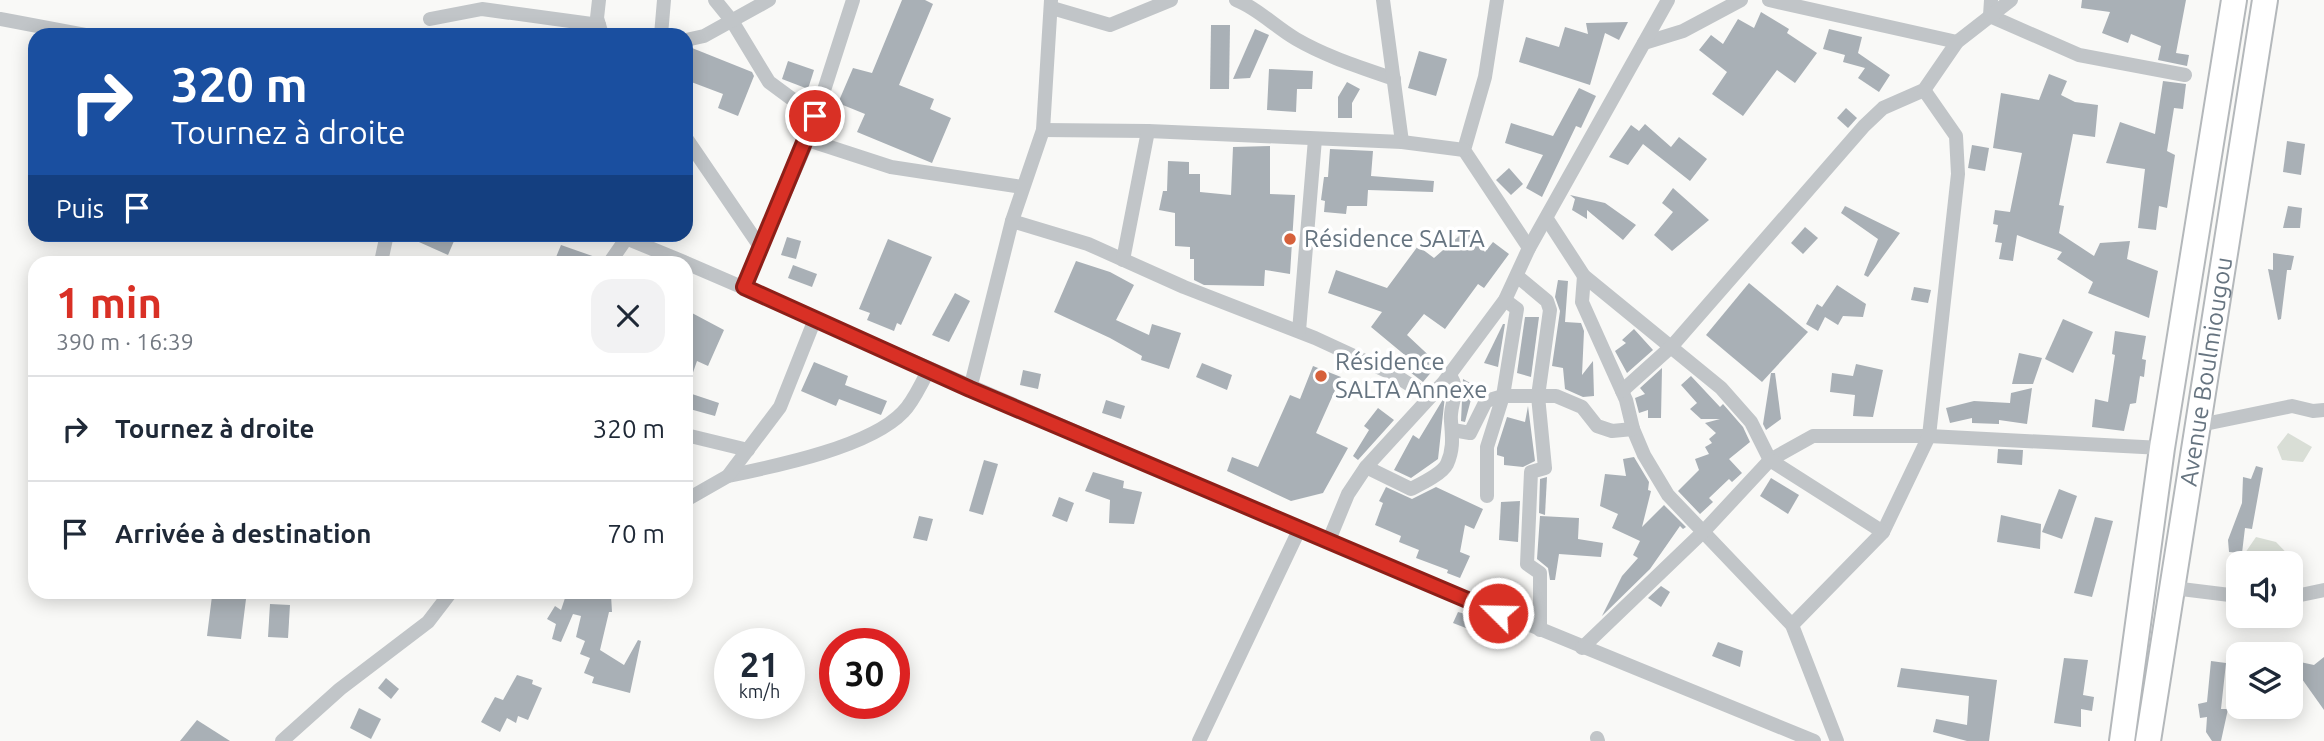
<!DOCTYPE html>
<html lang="fr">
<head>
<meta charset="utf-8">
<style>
  :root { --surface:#fff; --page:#f2f2f3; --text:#1f2937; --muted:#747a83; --line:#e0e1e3; --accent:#d93025 }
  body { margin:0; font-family:Ubuntu,sans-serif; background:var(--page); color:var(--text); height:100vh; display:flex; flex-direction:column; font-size:26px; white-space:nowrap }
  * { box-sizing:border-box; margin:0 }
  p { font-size:23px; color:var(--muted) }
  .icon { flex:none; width:38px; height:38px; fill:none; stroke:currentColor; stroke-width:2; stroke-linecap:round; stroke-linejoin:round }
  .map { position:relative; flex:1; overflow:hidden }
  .panel { position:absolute; left:28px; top:256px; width:665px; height:343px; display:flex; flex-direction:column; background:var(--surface); border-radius:21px; box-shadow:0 4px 18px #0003 }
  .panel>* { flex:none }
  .hud { position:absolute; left:28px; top:28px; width:665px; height:214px; border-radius:21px; box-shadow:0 4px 18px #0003; background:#1a4fa0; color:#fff; overflow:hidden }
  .tools { position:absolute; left:2226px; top:551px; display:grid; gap:14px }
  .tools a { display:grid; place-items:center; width:77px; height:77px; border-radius:14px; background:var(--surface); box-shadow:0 4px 18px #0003; font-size:35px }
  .speed { position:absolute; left:714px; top:628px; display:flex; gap:14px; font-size:35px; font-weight:700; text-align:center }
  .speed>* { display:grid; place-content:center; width:91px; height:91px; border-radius:50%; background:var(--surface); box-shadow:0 4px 18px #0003; line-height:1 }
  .speed small { font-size:18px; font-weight:400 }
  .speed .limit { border:10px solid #d22; background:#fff; color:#111 }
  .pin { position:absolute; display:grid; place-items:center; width:60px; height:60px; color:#fff; margin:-30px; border:4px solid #fff; border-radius:50%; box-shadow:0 2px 7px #0007 }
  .me { position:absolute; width:77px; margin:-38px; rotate:293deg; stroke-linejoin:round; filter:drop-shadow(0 0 5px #0008) }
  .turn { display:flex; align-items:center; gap:24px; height:147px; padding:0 28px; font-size:32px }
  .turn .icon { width:91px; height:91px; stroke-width:2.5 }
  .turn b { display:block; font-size:49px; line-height:60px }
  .then { display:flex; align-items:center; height:66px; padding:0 28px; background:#0003; gap:14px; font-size:26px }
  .round { display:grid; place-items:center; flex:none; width:74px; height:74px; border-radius:21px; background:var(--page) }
  .headline { display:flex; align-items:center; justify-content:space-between; height:119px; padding:0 28px }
  h1 { font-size:42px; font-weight:700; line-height:52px; color:var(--accent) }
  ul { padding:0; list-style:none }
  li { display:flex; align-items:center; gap:21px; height:105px; padding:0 28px; border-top:2px solid var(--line) }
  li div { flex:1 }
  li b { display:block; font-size:26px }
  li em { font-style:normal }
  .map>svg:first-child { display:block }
  .green { fill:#d9ded6 }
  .building { fill:#a9b0b6 }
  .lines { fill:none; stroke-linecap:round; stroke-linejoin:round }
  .highway-casing { stroke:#b4b8bb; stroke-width:28 }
  .street { stroke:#c1c5c8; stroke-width:14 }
  .highway { stroke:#fff; stroke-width:24 }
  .route-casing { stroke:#8d1f18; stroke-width:18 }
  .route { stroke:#d93025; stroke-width:12 }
  .poi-dot { fill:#d6603a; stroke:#fff; stroke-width:2.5 }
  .labels { text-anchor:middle; stroke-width:7; stroke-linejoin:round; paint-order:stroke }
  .poi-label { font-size:24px; fill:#667480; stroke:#fff; text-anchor:start }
  .street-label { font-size:24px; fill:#667480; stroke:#fff }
</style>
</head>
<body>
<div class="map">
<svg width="2324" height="741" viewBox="0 0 2324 741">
  <rect width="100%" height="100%" fill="#f9f9f7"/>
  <g class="green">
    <path d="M2288 433 2312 447 2303 462 2282 460 2277 447Z"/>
    <path d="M2256 537 2276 542 2297 564 2291 571V564L2249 563 2243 556Z"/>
  </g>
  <g class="building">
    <path d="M902 0H925L933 4 899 85 934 99 930 109 951 118 932 163 857 132 865 114 838 103 853 68 872 73Z"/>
    <path d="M2082 0H2186L2176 53 2189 55 2187 66 2158 60 2161 46 2131 34 2128 43 2102 33 2110 12 2081 8Z"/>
    <path d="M1761 12 1789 29 1787 33 1817 53 1795 83 1777 70 1743 116 1712 94 1727 72 1699 50 1711 35 1723 44 1738 19 1754 28Z"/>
    <path d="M1628 22 1619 40 1605 33 1590 85 1519 62 1526 37 1559 47 1565 27 1588 34 1586 23Z"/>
    <path d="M1211 25H1230L1229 89H1210Z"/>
    <path d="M1255 29 1269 35 1250 78 1233 79Z"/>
    <path d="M1829 29 1862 37 1858 53 1890 75 1879 92 1858 78 1865 68 1843 62 1845 55 1823 49Z"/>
    <path d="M692 48 752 72 754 76 738 116 718 108 723 94 686 80V49Z"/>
    <path d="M1419 51 1447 59 1436 96 1408 88Z"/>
    <path d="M788 61 814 70 808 89 782 79Z"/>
    <path d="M1269 69 1313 71 1312 89H1297L1296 112 1267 110Z"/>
    <path d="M2049 74 2067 81 2061 95 2075 102 2098 105 2095 137 2073 134 2059 205 2064 206 2059 233 2094 256 2100 243 2130 241 2127 259 2158 271 2149 318 2088 293 2093 282 2057 259 2062 252 2017 235 2013 261 1999 259 2002 243 1995 242 1998 225 1993 224 1995 210 2010 212 2022 153 1993 148 2001 93 2039 100Z"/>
    <path d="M2163 81 2186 84 2183 109 2174 108 2167 151 2175 155 2167 208 2159 206 2156 230 2138 228 2145 169 2106 163 2120 122 2155 134Z"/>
    <path d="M1347 82 1360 89 1352 103V118H1338V97Z"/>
    <path d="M1579 88 1596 96 1581 128 1576 126 1542 197 1526 188 1543 155 1505 143 1511 123 1553 136Z"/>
    <path d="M1846 108 1857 118 1848 128 1837 118Z"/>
    <path d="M1645 124 1671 147 1679 137 1707 159 1690 181 1643 144 1628 165 1609 157 1631 125 1639 131Z"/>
    <path d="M2287 141 2305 144 2301 175 2283 172Z"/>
    <path d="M1972 145 1989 148 1985 171 1968 168Z"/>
    <path d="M1270 146V194L1295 195 1290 274 1265 270 1264 286 1204 285 1194 280V259H1190V247L1175 246V213L1159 210 1163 191H1167L1168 161 1189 162V174H1200V192L1231 195 1233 147Z"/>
    <path d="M1330 149 1373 151 1371 176 1434 181 1433 192 1368 190 1367 206H1347L1346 214 1324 212 1325 201 1321 200 1324 177H1328Z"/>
    <path d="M1509 168 1523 184 1511 195 1496 180Z"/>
    <path d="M1673 188 1709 220 1672 251 1654 235 1673 212 1662 203Z"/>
    <path d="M1570 195 1605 203 1636 225 1623 240 1587 210V219L1572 210 1575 199Z"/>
    <path d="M1845 206 1900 233 1868 277 1864 275 1878 239 1841 213Z"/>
    <path d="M2288 206 2302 208 2300 228H2283Z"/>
    <path d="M1805 227 1818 238 1803 254 1791 243Z"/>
    <path d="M1466 230 1485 252 1493 242 1509 254 1484 288 1478 284 1445 329 1424 314 1407 335 1438 364 1423 382 1406 369 1412 361 1371 327 1382 312 1328 293 1336 270 1387 288 1418 246 1434 258Z"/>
    <path d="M401 234H457L448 255Z"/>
    <path d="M787 237 801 241 796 259 781 255Z"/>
    <path d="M888 239 932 257 901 325 897 323 894 331 867 320 870 313 859 309Z"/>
    <path d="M561 245 601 259V262H554Z"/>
    <path d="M2273 253 2294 256 2291 270H2287L2281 319 2278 320 2268 269 2273 270Z"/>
    <path d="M1076 261 1110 272 1134 285 1116 320 1149 335 1152 324 1181 333 1169 369 1141 360 1142 356 1110 338 1054 312Z"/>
    <path d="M793 265 817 274 812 287 788 278Z"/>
    <path d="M1558 280 1568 281 1565 322 1581 323 1584 331 1582 375 1593 361 1594 396 1583 397 1565 389 1563 368 1552 366 1560 311 1555 297Z"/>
    <path d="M1749 283 1808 332 1762 382 1706 335Z"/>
    <path d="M1837 285 1866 304 1863 317 1843 316 1838 325 1825 317 1818 331 1806 324 1817 304 1822 307Z"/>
    <path d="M1914 287 1931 290 1928 303 1911 300Z"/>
    <path d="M955 293 970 301 949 342 932 335Z"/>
    <path d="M692 313 724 330 708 366 697 361 688 387 686 324Z"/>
    <path d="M1525 317H1539L1531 377 1517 373Z"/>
    <path d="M2063 319 2093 332 2073 373 2045 359Z"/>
    <path d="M1503 324H1505L1498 367 1484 363Z"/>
    <path d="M1634 329 1653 350 1627 373 1615 351 1626 343 1622 340Z"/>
    <path d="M2115 331 2146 336 2142 359 2146 360 2144 377 2140 376 2136 403 2130 404 2124 431 2092 427 2095 399 2108 402 2115 355 2112 354Z"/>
    <path d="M2019 353 2042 358 2033 384H2012Z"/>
    <path d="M814 362 848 376 845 385 887 401 881 415 839 399 836 406 801 391Z"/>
    <path d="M1202 363 1232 375 1227 390 1196 377Z"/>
    <path d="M1856 364 1883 370 1873 417 1853 416 1855 395 1830 392 1832 373 1853 376Z"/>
    <path d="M1313 366 1341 377 1316 433 1348 448 1323 493 1291 501 1227 471 1232 457 1258 467 1290 395 1300 399Z"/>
    <path d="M1662 368 1661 418H1648V410L1639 413 1635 398 1645 394 1640 388Z"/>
    <path d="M1023 370 1041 374 1038 389 1020 385Z"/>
    <path d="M1771 373H1775L1781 419 1766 430 1763 424Z"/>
    <path d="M1691 376 1720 407 1723 404 1743 427 1750 442 1729 459 1742 473 1732 482 1729 479 1709 498 1713 502 1700 514 1678 491 1699 470 1695 459 1709 454 1705 447 1712 443 1709 439 1716 433 1705 423 1720 419H1701L1690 409 1697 403 1681 385Z"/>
    <path d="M1463 379 1472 384 1469 391 1473 392 1465 422 1461 421Z"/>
    <path d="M2032 388 2027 424 1999 420V424L1972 423V418L1950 423 1946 408 1974 401 2010 403 2011 393Z"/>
    <path d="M686 392 719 403 715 416 686 408Z"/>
    <path d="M1445 396 1438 459 1411 478 1394 470 1413 435 1419 439Z"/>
    <path d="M1106 400 1125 406 1121 419 1102 413Z"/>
    <path d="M1528 406 1535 461 1523 467 1504 465V457L1497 455V448L1507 417 1525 422Z"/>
    <path d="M1378 408 1394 420 1358 460 1353 456 1369 430 1364 426Z"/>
    <path d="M1998 449 2023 450 2022 465 1997 463Z"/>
    <path d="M1634 457 1649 482 1648 490 1651 491 1642 527 1664 505 1686 527 1683 529 1680 526 1650 569 1602 616 1622 576 1638 558 1633 555 1640 541 1612 528 1618 514 1600 506 1605 474 1626 476 1623 459Z"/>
    <path d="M984 460 998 464 983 515 969 511Z"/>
    <path d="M2256 466 2263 468 2252 529 2245 528 2242 553 2229 552 2228 540 2242 503 2243 477 2251 479Z"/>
    <path d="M1093 472 1124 481 1123 488 1142 492 1134 524 1109 523 1110 500 1085 491Z"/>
    <path d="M1547 477 1545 515 1539 513 1540 479Z"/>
    <path d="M1771 478 1799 495 1788 514 1760 496Z"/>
    <path d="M1386 487 1412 499 1436 487 1483 509 1474 529 1465 525 1460 552 1470 556 1460 578 1447 573 1448 570 1416 558 1419 550 1399 542 1401 536 1375 525 1383 503 1379 501Z"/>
    <path d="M2059 489 2077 496 2062 539 2042 532Z"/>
    <path d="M1059 497 1074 503 1067 522 1052 516Z"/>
    <path d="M1520 501 1518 542 1499 540 1501 502Z"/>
    <path d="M2001 515 2041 524 2040 549 1997 542Z"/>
    <path d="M919 516 933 519 927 541 913 538Z"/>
    <path d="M1540 516 1579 518 1578 539 1603 543 1601 557 1559 554 1555 580H1550L1548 568 1537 559Z"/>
    <path d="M2095 517 2113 521 2092 597 2074 593Z"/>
    <path d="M1661 586 1670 592 1661 607 1648 598Z"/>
    <path d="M567 592H592L590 596 611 595 612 612H609L600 650 624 665 638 640 641 641 630 693 592 683 594 677 584 673 590 658 580 654 585 641 576 637 581 616 573 614 561 642 552 639 556 624 547 619 555 606 561 610Z"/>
    <path d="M212 596 246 599 241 639 207 636Z"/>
    <path d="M270 604 290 605 288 638 268 637Z"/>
    <path d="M1458 612 1476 617 1471 630 1453 623Z"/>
    <path d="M1718 642 1743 651 1740 667 1712 656Z"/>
    <path d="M2324 657V710L2302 679 2291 681V660L2314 665Z"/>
    <path d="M2064 658 2088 660 2083 695 2094 697 2092 711 2081 709V727L2054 723Z"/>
    <path d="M2211 661 2226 663 2221 709H2228L2221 741H2212L2206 732 2207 717 2200 718 2198 704 2207 702Z"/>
    <path d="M1901 668 1997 680 1989 741H1967L1933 732 1936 719 1967 725 1969 696 1897 687Z"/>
    <path d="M517 675 533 680 532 684 542 688 528 720 518 716 516 723 507 718 500 732 481 722 495 697 503 700Z"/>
    <path d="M386 678 399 689 391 699 378 688Z"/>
    <path d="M359 708 381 719 371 739 350 728Z"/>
    <path d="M197 720 230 741H180Z"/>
  </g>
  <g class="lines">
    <g class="highway-casing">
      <g id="highway">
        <path d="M2122 741 2162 448 2234 0"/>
        <path id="s1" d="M2148 741 2265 0"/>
      </g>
    </g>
    <g class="street">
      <path d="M599 0 597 18 602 35"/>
      <path d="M715 0 732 21 769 82 815 116"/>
      <path d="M1236 0C1259 9 1275 27 1296 39 1327 57 1360 67 1394 79"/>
      <path d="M1383 0 1402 142"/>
      <path d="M1497 0 1485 77 1464 150 1529 248"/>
      <path d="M1769 0 1957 42"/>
      <path d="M1991 0 1990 16 2079 55 2185 75"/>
      <path d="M1052 8 1110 25 1171 0"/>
      <path d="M0 19 85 35"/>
      <path d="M430 19 482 9 599 25"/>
      <path d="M661 35 664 0"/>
      <path d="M686 40 704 36 769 0"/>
      <path d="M1644 43 1683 31 1741 0"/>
      <path d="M1043 130 1148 131 1402 142 1464 150"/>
      <path d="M686 138 761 248"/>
      <path d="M808 140 891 167 1022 187"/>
      <path d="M1547 219 1584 276 1721 388 1751 422 1770 460 1813 436H1929L2162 448"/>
      <path d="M1012 221 1088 244 1184 287 1315 338 1393 374 1429 397"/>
      <path d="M616 234 684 262"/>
      <path d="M1123 260 1148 131"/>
      <path d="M381 262 387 234"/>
      <path d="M610 262 626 239"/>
      <path d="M686 263 1391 568 1814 741"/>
      <path d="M1517 276 1547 301 1550 310 1538 396 1545 468 1531 472 1527 564 1540 573V630"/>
      <path d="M1584 276 1582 302 1626 400 1633 429 1644 455 1668 495 1792 625 1837 741"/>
      <path d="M744 287 808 140 853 0"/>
      <path d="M1299 331 1315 139"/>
      <path d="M970 389 1012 221 1043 130 1051 0"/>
      <path d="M1622 391 1672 346 1864 126 1883 108 1924 90 1957 42 2011 0"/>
      <path d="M2200 425 2292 406 2313 411 2324 410"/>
      <path d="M1453 430 1470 433 1486 401 1503 396 1517 309 1505 300"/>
      <path d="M686 435 748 450"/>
      <path d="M1366 467 1411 489C1421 484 1442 474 1447 464 1454 449 1452 436 1451 421 1449 404 1462 391 1449 374"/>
      <path d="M728 476C776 466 870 447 903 412 914 401 921 383 929 370"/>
      <path d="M1487 496V447L1503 396H1556L1582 407 1597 426 1612 431 1633 429"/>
      <path d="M686 500 728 476 780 407 815 319"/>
      <path d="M1329 540 1348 494 1366 467 1444 382 1505 300 1529 248 1668 0"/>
      <path d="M2173 588 2238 596"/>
      <path d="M2291 597 2324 590"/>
      <path d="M1792 625 1883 532 1929 436 1958 174 1956 136 1924 90"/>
      <path d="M1582 648 1704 531 1770 460 1883 532"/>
      <path d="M1597 738 1598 741"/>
      <path d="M282 741 340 689 428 622 451 592"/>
      <path d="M1199 741 1300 528"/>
    </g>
    <use href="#highway" class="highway"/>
  </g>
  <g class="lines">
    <g class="route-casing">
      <path id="route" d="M815 116 744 287 970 389 1498 613"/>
    </g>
    <use href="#route" class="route"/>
  </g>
  <g class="poi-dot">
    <circle cx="1290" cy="239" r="7"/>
    <circle cx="1321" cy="376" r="7"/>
  </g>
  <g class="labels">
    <g class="poi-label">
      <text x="1304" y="247">Résidence SALTA</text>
      <text x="1335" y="370">Résidence<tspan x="1335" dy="28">SALTA Annexe</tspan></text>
    </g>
    <g class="street-label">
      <text dy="8" stroke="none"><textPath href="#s1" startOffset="374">Avenue Boulmiougou</textPath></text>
    </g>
  </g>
</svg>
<div class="tools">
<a><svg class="icon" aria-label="sound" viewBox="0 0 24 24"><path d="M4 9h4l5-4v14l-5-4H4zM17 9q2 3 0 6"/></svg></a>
<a><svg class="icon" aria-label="layers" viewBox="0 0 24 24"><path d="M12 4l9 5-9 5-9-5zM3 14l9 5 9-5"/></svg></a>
</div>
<div class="speed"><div>21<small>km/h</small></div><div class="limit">30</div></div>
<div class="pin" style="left:815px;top:116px;background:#d93025"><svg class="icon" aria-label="arrive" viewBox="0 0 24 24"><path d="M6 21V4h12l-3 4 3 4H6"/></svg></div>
<svg class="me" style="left:1498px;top:613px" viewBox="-20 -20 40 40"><circle r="17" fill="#d93025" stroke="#fff" stroke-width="3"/><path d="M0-11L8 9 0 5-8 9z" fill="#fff"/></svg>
<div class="hud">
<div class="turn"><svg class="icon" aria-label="right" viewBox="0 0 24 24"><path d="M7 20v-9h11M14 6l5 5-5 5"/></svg><div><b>320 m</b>Tournez à droite</div></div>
<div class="then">Puis<svg class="icon" aria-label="arrive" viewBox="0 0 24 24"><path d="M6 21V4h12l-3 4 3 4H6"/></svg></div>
</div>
<section class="panel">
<div class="headline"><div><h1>1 min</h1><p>390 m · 16:39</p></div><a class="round"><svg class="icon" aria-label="close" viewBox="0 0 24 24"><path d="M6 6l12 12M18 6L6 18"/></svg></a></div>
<ul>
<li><svg class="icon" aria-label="right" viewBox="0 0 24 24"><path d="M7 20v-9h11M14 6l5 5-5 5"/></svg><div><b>Tournez à droite</b></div><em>320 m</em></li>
<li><svg class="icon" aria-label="arrive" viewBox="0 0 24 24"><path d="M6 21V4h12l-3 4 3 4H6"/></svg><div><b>Arrivée à destination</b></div><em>70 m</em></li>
</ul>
</section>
</div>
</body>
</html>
